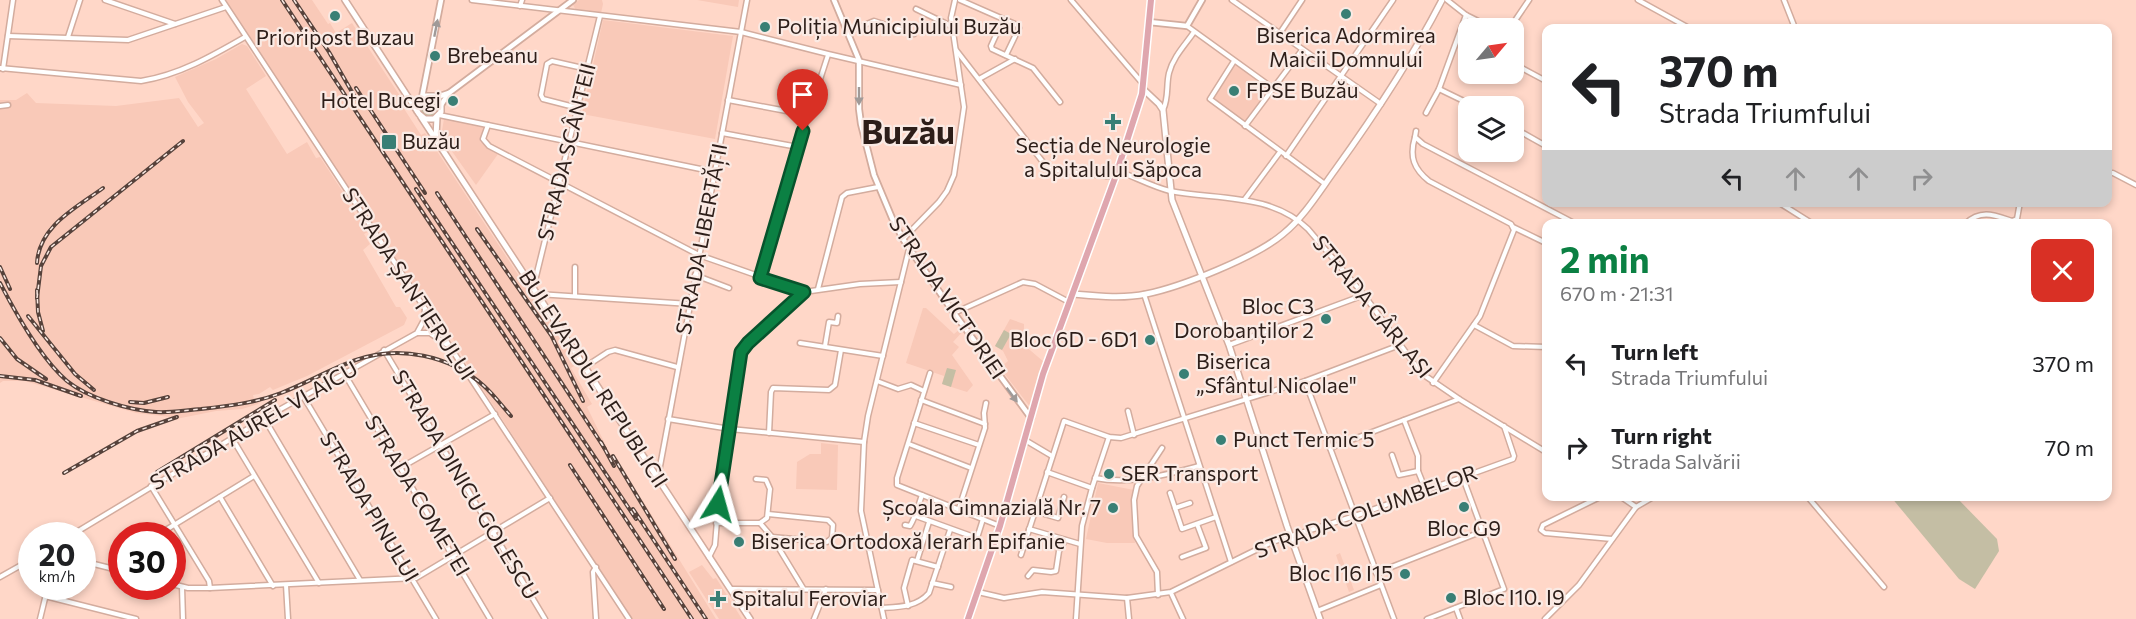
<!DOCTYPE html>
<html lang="en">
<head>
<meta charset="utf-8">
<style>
  :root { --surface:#fff; --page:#f2f2f2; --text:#202124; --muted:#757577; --accent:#0b8043 }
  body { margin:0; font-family:Commissioner,sans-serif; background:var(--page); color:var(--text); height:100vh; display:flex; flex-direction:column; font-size:22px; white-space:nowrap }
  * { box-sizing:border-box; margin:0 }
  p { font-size:20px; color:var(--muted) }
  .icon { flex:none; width:33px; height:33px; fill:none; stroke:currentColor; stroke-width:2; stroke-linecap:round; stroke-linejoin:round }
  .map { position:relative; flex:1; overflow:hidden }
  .drawer { position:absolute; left:1542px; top:219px; width:570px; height:282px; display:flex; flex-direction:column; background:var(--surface); border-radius:12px; box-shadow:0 3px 9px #0003 }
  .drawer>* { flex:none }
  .hud { position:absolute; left:1542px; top:24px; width:570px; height:183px; border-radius:12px; box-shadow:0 3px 9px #0003; background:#fff; color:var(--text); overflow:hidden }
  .needle { width:39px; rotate:61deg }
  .fabs { position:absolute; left:1458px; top:18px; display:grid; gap:12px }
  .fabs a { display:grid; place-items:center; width:66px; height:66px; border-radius:12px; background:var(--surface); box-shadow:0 3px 9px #0003; font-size:30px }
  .speed { position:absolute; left:18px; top:522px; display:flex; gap:12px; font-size:30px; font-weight:700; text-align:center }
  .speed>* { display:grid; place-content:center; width:78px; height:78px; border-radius:50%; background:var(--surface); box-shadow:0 3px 9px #0003; line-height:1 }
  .speed small { font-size:15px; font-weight:400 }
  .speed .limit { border:9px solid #d22; background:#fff; color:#111 }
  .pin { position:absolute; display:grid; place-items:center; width:51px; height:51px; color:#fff; margin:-62px -26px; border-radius:50% 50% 50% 0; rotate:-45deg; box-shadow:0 0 6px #0007 }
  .pin .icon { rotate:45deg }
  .me { position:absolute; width:66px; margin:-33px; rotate:8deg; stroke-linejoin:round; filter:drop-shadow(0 0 4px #0008) }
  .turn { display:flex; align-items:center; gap:21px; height:126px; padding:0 18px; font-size:27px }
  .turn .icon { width:78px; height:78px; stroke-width:2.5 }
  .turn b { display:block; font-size:42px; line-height:51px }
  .lanes { display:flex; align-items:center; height:57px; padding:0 18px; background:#0003; justify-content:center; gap:30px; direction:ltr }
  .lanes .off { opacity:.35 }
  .round { display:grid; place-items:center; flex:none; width:63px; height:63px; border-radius:12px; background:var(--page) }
  .overview { display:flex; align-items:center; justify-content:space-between; height:102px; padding:0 18px }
  h1 { font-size:36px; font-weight:700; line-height:45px; color:var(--accent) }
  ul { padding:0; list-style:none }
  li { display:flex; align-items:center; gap:18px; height:84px; padding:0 18px }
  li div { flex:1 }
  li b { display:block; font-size:22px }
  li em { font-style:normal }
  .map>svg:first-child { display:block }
  .built { fill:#f9c9b8 }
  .green { fill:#c4bea4 }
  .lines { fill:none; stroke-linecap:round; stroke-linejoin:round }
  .minor-casing { stroke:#d3ac9e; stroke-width:7 }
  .tertiary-casing { stroke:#d3ac9e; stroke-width:8 }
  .secondary-casing { stroke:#d3ac9e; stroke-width:8 }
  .primary-casing { stroke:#fff; stroke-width:9 }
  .minor { stroke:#fff; stroke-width:4 }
  .tertiary { stroke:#fff; stroke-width:4.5 }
  .secondary { stroke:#fff; stroke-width:5 }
  .primary { stroke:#dfa6ae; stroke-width:6 }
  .rail-casing { stroke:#56423b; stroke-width:4 }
  .rail { stroke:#faeae4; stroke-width:1.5; stroke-dasharray:4.5; stroke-linecap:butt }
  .oneway { fill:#a09a98 }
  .route-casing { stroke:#07532c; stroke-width:15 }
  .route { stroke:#0b8043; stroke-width:10 }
  .poi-dot { fill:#397f75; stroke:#faeae4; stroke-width:2 }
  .labels { text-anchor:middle; stroke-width:4.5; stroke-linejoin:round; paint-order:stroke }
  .poi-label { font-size:21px; fill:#2d1e19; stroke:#faeae4; text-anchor:start }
  .street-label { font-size:21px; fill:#2d1e19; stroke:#faeae4 }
  .town-label { font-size:33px; font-weight:bold; fill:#2d1e19; stroke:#faeae4 }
</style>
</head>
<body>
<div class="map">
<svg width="2136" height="619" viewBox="0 0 2136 619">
  <rect width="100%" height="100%" fill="#ffd7c8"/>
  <g class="built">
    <path d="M225 0H312L328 24 330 23 336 33 352 23 404 102 401 104 421 135 425 133 577 364 571 368 592 404 587 407 612 458 639 501H643L716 619H632L469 368 445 324 426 305Z"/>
    <path d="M579 0H602L603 4 601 13 576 10 573 5Z"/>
    <path d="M697 0H739L738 7Z"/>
    <path d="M603 20 733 36 715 139 582 114Z"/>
    <path d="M242 44 247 46 266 76 246 89 287 154 307 142 316 158 320 157 350 203 348 204 356 216 359 217 368 232 364 234 370 244 363 250 396 307H400L407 318 404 325 307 376 273 390 270 387 259 394 253 395 254 399 260 398 261 401 258 404 242 409 216 411 171 420 170 417 136 413 25 381H3L0 383V100H16L27 93 36 103 116 106 179 98 198 127 204 123 188 102 175 77 216 59Z"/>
    <path d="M1234 61 1274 89 1245 126 1210 99Z"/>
    <path d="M444 119 484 126 480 142 498 154 476 185 441 136Z"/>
    <path d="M923 308H926L954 334 961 328 963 331 953 342 959 347 952 355 973 385 967 392 942 384 944 376 906 363Z"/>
    <path d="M1010 319 1024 324V345L1044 362 1031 408 1000 368 1008 361 1003 351 995 346Z"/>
    <path d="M821 443 838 445 837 490 796 489 797 462 810 454H821Z"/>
    <path d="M1098 483 1134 490 1132 526 1135 543H1107L1086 539Z"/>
    <path d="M1340 553 1354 590 1349 592 1336 555Z"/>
    <path d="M702 565 713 579 716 578 742 619H719L689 572Z"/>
  </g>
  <g class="green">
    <circle cx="429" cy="107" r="9"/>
    <path d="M1004 330 1011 334 1002 350 995 346Z"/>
    <path d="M947 368 956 370 951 387 942 384Z"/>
    <path d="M1891 497H1956L1997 539 1999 551 1975 589 1959 579Z"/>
  </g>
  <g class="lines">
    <g class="minor-casing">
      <g id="minor">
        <path d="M105 0 175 24"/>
        <path d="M222 0 629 619"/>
        <path d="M472 0 741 32 828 54 961 85"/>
        <path d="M960 0 1017 25 1019 28 1006 55"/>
        <path d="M1071 0 1143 84"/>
        <path d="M1232 0 1381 104"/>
        <path d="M1447 0 1466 15 1492 28"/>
        <path d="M1638 0 1689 28"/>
        <path d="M1784 0 1795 28"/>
        <path d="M520 6 522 0"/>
        <path d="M916 9 951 26"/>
        <path d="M1187 26 1274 89"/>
        <path d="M1510 28 1529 0"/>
        <path d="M848 32 874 21 914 34"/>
        <path d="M1280 33 1302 0"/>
        <path d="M996 35 991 46 992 49 1033 68 1060 102"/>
        <path d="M8 36 128 40 226 7"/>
        <path d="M68 37 80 0"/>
        <path d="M1514 41 1516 46 1514 53"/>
        <path d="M956 50 1046 166 1054 170 1115 177"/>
        <path d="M1234 61 1210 99 1325 184"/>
        <path d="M1514 61 1518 66 1546 81"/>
        <path d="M0 68 141 81C179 75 212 56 245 37"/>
        <path d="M3 69 13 0"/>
        <path d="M979 79 1015 59"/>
        <path d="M1439 89 1474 106"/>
        <path d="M728 100 808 115"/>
        <path d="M0 106 8 105"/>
        <path d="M578 108 543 99 541 95 547 64 552 61 587 69"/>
        <path d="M1163 110C1169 98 1166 85 1169 73 1173 57 1185 45 1194 32"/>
        <path d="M1426 113 1439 89 1466 15"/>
        <path d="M439 115 715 172"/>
        <path d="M488 125 483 139 489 146 699 255 804 292"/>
        <path d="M1245 126 1302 50"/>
        <path d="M1514 128 1546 146"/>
        <path d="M1416 131 1415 137 1423 144 1576 224"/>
        <path d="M722 133 798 147"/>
        <path d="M1415 137C1409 157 1414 169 1429 181L1511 224 1514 230 1480 316 1433 383"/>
        <path d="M1286 156 1393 0"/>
        <path d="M1118 171C1135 177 1153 187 1170 191 1217 200 1271 193 1308 229L1364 295 1421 373 1459 399 1546 452"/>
        <path d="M2108 173H2113L2136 185"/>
        <path d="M1245 199 1280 152"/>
        <path d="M1778 202 1813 224"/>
        <path d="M1965 224C1981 209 1994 215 2012 221L2017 219 2020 202"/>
        <path d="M1513 227 1546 243"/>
        <path d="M903 239 939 202 947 191 954 175 964 107 951 18 955 0"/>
        <path d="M575 267V295"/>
        <path d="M695 275 729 288"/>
        <path d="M760 278 798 147 828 55"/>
        <path d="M533 289 600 16"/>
        <path d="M818 289 842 197 847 193 878 187"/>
        <path d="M538 294 690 304"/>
        <path d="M1144 294 1231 562"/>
        <path d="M954 313 1023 282 1035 284 1069 302"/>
        <path d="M1474 325 1513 346 1546 347"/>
        <path d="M418 333H430L446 344"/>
        <path d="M800 343 883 356"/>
        <path d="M1229 345 1364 295"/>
        <path d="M825 346 829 322 837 323 838 316"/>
        <path d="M384 350 545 619"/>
        <path d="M585 367 608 352 615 350 677 367"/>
        <path d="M344 373 490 619"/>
        <path d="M930 373 897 478V485L1000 526"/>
        <path d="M877 381 898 389 911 385 924 391"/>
        <path d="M1305 381 1394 619"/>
        <path d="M303 396 436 619"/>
        <path d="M921 400 985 424"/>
        <path d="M1128 411 1134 435"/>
        <path d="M264 418 360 580"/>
        <path d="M668 419 730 429 864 442"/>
        <path d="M1404 420 1418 456V471L1426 491"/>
        <path d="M914 423 979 445"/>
        <path d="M769 433 771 392 773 388 829 390 835 385 841 350"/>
        <path d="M232 438 319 583"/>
        <path d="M1025 440 1052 456"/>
        <path d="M909 444 971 468"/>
        <path d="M1330 448 1459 399"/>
        <path d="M1392 455 1399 475 1418 471"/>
        <path d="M400 468 495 414"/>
        <path d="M1047 472 1092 488"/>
        <path d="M658 477 747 0"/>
        <path d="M1095 478C1130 485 1165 475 1199 466"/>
        <path d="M151 486 209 581 210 588"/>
        <path d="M1170 493 1182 529 1216 517"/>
        <path d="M1602 496 1543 525 1541 530 1545 533 1612 539"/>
        <path d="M1620 496 1636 507"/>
        <path d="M1807 496 1884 587"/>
        <path d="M220 497 273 586"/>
        <path d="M959 508 985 428 984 413 986 403"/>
        <path d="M1175 508 1190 503"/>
        <path d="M1034 511 1058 518 1064 497"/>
        <path d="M768 514 828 520 833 525 832 538 827 542 772 537"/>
        <path d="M916 516 974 537 978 535 983 519"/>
        <path d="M716 523H760L767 518 770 489 766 480 756 479"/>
        <path d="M760 523 772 537 803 588"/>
        <path d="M905 525 910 526C916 516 918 506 922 495"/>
        <path d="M1029 529 1080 544"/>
        <path d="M70 536 279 410 417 333 424 320 425 309"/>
        <path d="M156 536 254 476"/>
        <path d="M1021 555 1064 421 1109 437 1121 438 1305 381 1400 345"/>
        <path d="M709 557 715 545 720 484 740 355 743 349 804 292 860 284 901 282"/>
        <path d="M1182 557 1206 548 1197 524"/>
        <path d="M82 561 122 571"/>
        <path d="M917 561 929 522"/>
        <path d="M596 567 593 572 596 619"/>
        <path d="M113 568 115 562 122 557"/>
        <path d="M1376 573 1483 531"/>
        <path d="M1028 576 1033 570 1051 572 1056 571 1059 551 1065 540"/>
        <path d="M0 577 32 559"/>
        <path d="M932 583 951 587"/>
        <path d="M172 584 188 588H210L416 578 550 498"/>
        <path d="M286 585 288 619"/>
        <path d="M182 587 183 619"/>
        <path d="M731 589 878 590"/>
        <path d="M978 592 1004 598 1042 592 1127 598 1171 592 1272 542 1355 516 1513 459 1514 456 1504 426"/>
        <path d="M1171 593 1183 619"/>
        <path d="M1158 595 1157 572 1136 536 1134 500 1137 486 1162 448"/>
        <path d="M45 596 136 619"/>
        <path d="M1127 598 1129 619"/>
        <path d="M908 606 904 588 912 560 938 567"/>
        <path d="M882 608C899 607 917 607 929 593L950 530"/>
        <path d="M1456 608 1460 619"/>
        <path d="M1317 611 1381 585"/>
        <path d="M40 619 48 586"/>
        <path d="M814 619 826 589"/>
        <path d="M884 619 861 511 864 442 868 416 909 249"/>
        <path d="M1076 619 1082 526 1092 488 1109 437"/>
        <path d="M1427 619 1504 589 1463 478"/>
        <path d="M1545 619 1579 585 1636 507 1655 496"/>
      </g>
    </g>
    <g class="tertiary-casing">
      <g id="tertiary">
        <path d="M834 0 859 60V109L861 124 874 175 892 218 903 239 954 313 1031 418"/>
        <path d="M1149 22 1187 26 1202 0"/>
        <path d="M422 97 441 0"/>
        <path d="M437 97 449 93"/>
        <path d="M441 105 449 93 573 0"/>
      </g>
    </g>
    <g class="secondary-casing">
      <g id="secondary">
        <path d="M345 0 419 114 425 119H434L441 112V105L434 96H425L418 101 417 111"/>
        <path d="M1143 89 1159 104 1163 110 1172 200 1229 345 1287 526 1320 619"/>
        <path d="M421 117 750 619"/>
        <path d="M436 137 437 117"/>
        <path d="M1073 294C1096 296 1122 299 1146 294 1181 287 1256 257 1283 234 1304 217 1319 192 1335 170 1374 116 1411 60 1442 0"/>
      </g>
    </g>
    <g class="primary-casing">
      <path id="primary" d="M968 619 1000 526 1043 374 1115 178 1142 94 1151 0"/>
    </g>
    <use href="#minor" class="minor"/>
    <use href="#tertiary" class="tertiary"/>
    <use href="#secondary" class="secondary"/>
    <use href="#primary" class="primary"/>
    <g class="rail-casing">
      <g id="rail">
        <path d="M282 0 692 619"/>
        <path d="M294 0 329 52 356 99"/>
        <path d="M356 88 425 193"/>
        <path d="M416 189 636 519"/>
        <path d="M437 193 605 449"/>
        <path d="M477 229 551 335 583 401"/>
        <path d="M37 263C39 226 76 208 103 188"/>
        <path d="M0 267 10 289"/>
        <path d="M0 283C15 312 42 360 67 381 88 398 128 410 156 412 171 413 186 410 201 409 228 406 255 403 281 393 307 383 330 369 356 360 399 345 450 355 484 386 494 395 502 406 511 416"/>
        <path d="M37 290 38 312 43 331"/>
        <path d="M37 298 41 266 51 247 183 141"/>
        <path d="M28 316 75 374 94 390"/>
        <path d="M0 338 17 359 46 379"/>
        <path d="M0 376 35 380 81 396"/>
        <path d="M130 402 144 403 168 397"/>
        <path d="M601 442 614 466"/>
        <path d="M613 456 675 559"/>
        <path d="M570 465 664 609"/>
        <path d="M157 472 275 400"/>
        <path d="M64 473 137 431 177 417"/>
        <path d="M633 509 706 619"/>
      </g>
    </g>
    <use href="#rail" class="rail"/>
  </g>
  <defs><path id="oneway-solid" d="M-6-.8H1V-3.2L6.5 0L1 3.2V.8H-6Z" transform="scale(1.5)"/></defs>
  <g class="oneway">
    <use href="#oneway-solid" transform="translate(436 28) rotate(-79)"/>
    <use href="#oneway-solid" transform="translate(859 96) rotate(90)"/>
    <use href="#oneway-solid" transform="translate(1012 395) rotate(53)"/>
  </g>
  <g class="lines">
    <g class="route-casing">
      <path id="route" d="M718 504 741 352 748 343 804 292 760 278 803 131"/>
    </g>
    <use href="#route" class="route"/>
  </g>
  <g class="poi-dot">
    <circle cx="1346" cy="14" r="6"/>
    <circle cx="335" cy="16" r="6"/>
    <circle cx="765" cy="27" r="6"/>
    <circle cx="435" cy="56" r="6"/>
    <circle cx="1234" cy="91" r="6"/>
    <circle cx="453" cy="101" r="6"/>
    <path d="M1110 113h6v6h6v6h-6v6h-6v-6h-6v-6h6z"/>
    <rect x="381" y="134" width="16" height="16" rx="3"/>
    <circle cx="1326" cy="319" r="6"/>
    <circle cx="1150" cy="340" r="6"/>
    <circle cx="1184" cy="374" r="6"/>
    <circle cx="1221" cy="440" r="6"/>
    <circle cx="1109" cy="474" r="6"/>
    <circle cx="1464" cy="507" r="6"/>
    <circle cx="1113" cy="508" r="6"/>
    <circle cx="739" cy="542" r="6"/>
    <circle cx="1405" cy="574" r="6"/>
    <circle cx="1451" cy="598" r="6"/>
    <path d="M715 590h6v6h6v6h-6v6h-6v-6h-6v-6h6z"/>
  </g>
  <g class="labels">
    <g class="poi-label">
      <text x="777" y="34">Poliția Municipiului Buzău</text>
      <text x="1346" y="43" text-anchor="middle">Biserica Adormirea<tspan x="1346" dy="24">Maicii Domnului</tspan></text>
      <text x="335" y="45" text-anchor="middle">Prioripost Buzau</text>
      <text x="447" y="63">Brebeanu</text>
      <text x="1246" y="98">FPSE Buzău</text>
      <text x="441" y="108" text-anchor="end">Hotel Bucegi</text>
      <text x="402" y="149">Buzău</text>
      <text x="1113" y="153" text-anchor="middle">Secția de Neurologie<tspan x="1113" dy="24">a Spitalului Săpoca</tspan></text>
      <text x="1314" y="314" text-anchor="end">Bloc C3<tspan x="1314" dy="24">Dorobanților 2</tspan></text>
      <text x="1138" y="347" text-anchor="end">Bloc 6D - 6D1</text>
      <text x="1196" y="369">Biserica<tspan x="1196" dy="24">„Sfântul Nicolae"</tspan></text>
      <text x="1233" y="447">Punct Termic 5</text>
      <text x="1121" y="481">SER Transport</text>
      <text x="1101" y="515" text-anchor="end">Școala Gimnazială Nr. 7</text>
      <text x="1464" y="536" text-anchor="middle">Bloc G9</text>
      <text x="751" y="549">Biserica Ortodoxă Ierarh Epifanie</text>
      <text x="1393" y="581" text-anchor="end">Bloc I16 I15</text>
      <text x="1463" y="605">Bloc I10. I9</text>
      <text x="732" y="606">Spitalul Feroviar</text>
    </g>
    <g class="street-label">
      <text transform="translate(567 152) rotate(-76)" y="7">STRADA SCÂNTEII</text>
      <text transform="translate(702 239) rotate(-79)" y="7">STRADA LIBERTĂȚII</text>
      <text transform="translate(408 284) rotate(57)" y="7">STRADA ȘANTIERULUI</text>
      <text transform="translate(947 298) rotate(56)" y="7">STRADA VICTORIEI</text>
      <text transform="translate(1372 307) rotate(51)" y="7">STRADA GÂRLAȘI</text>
      <text transform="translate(593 379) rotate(57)" y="7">BULEVARDUL REPUBLICII</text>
      <text transform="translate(254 426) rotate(-30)" y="7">STRADA AUREL VLAICU</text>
      <text transform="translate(465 485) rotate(59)" y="7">STRADA DINICU GOLESCU</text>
      <text transform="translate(417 496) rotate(59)" y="7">STRADA COMETEI</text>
      <text transform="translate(369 507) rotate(59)" y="7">STRADA PINULUI</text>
      <text transform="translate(1366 512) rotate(-20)" y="7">STRADA COLUMBELOR</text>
    </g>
    <g class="town-label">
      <text x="908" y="144">Buzău</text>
    </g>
  </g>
</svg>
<div class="fabs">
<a><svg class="needle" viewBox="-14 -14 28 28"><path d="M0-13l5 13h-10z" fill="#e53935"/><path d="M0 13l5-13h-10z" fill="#757577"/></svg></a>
<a><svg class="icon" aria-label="layers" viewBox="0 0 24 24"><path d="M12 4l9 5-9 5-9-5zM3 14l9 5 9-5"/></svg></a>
</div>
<div class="speed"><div>20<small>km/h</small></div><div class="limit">30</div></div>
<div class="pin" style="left:803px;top:131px;background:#d93025"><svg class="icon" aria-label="arrive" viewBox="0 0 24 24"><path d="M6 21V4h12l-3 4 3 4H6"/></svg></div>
<svg class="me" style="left:718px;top:504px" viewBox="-20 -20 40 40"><path d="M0-17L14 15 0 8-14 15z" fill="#0b8043" stroke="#fff" stroke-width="4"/></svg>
<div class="hud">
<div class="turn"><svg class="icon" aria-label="left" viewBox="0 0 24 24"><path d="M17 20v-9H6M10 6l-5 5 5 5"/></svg><div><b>370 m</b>Strada Triumfului</div></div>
<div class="lanes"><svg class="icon" aria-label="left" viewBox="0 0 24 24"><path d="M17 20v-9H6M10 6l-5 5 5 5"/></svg><svg class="icon off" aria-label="ahead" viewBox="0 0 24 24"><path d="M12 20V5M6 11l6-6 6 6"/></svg><svg class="icon off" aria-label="ahead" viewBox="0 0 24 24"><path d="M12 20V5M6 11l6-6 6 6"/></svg><svg class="icon off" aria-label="right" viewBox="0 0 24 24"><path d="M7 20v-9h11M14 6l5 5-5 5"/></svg></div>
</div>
<section class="drawer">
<div class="overview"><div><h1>2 min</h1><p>670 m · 21:31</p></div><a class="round" style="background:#d93025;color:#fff"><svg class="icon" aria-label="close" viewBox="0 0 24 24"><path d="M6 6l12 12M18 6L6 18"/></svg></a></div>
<ul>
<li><svg class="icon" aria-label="left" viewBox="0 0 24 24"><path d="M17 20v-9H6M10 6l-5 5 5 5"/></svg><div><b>Turn left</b><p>Strada Triumfului</p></div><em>370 m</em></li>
<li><svg class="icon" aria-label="right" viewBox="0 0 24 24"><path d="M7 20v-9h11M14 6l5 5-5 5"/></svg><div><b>Turn right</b><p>Strada Salvării</p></div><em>70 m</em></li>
</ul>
</section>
</div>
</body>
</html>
